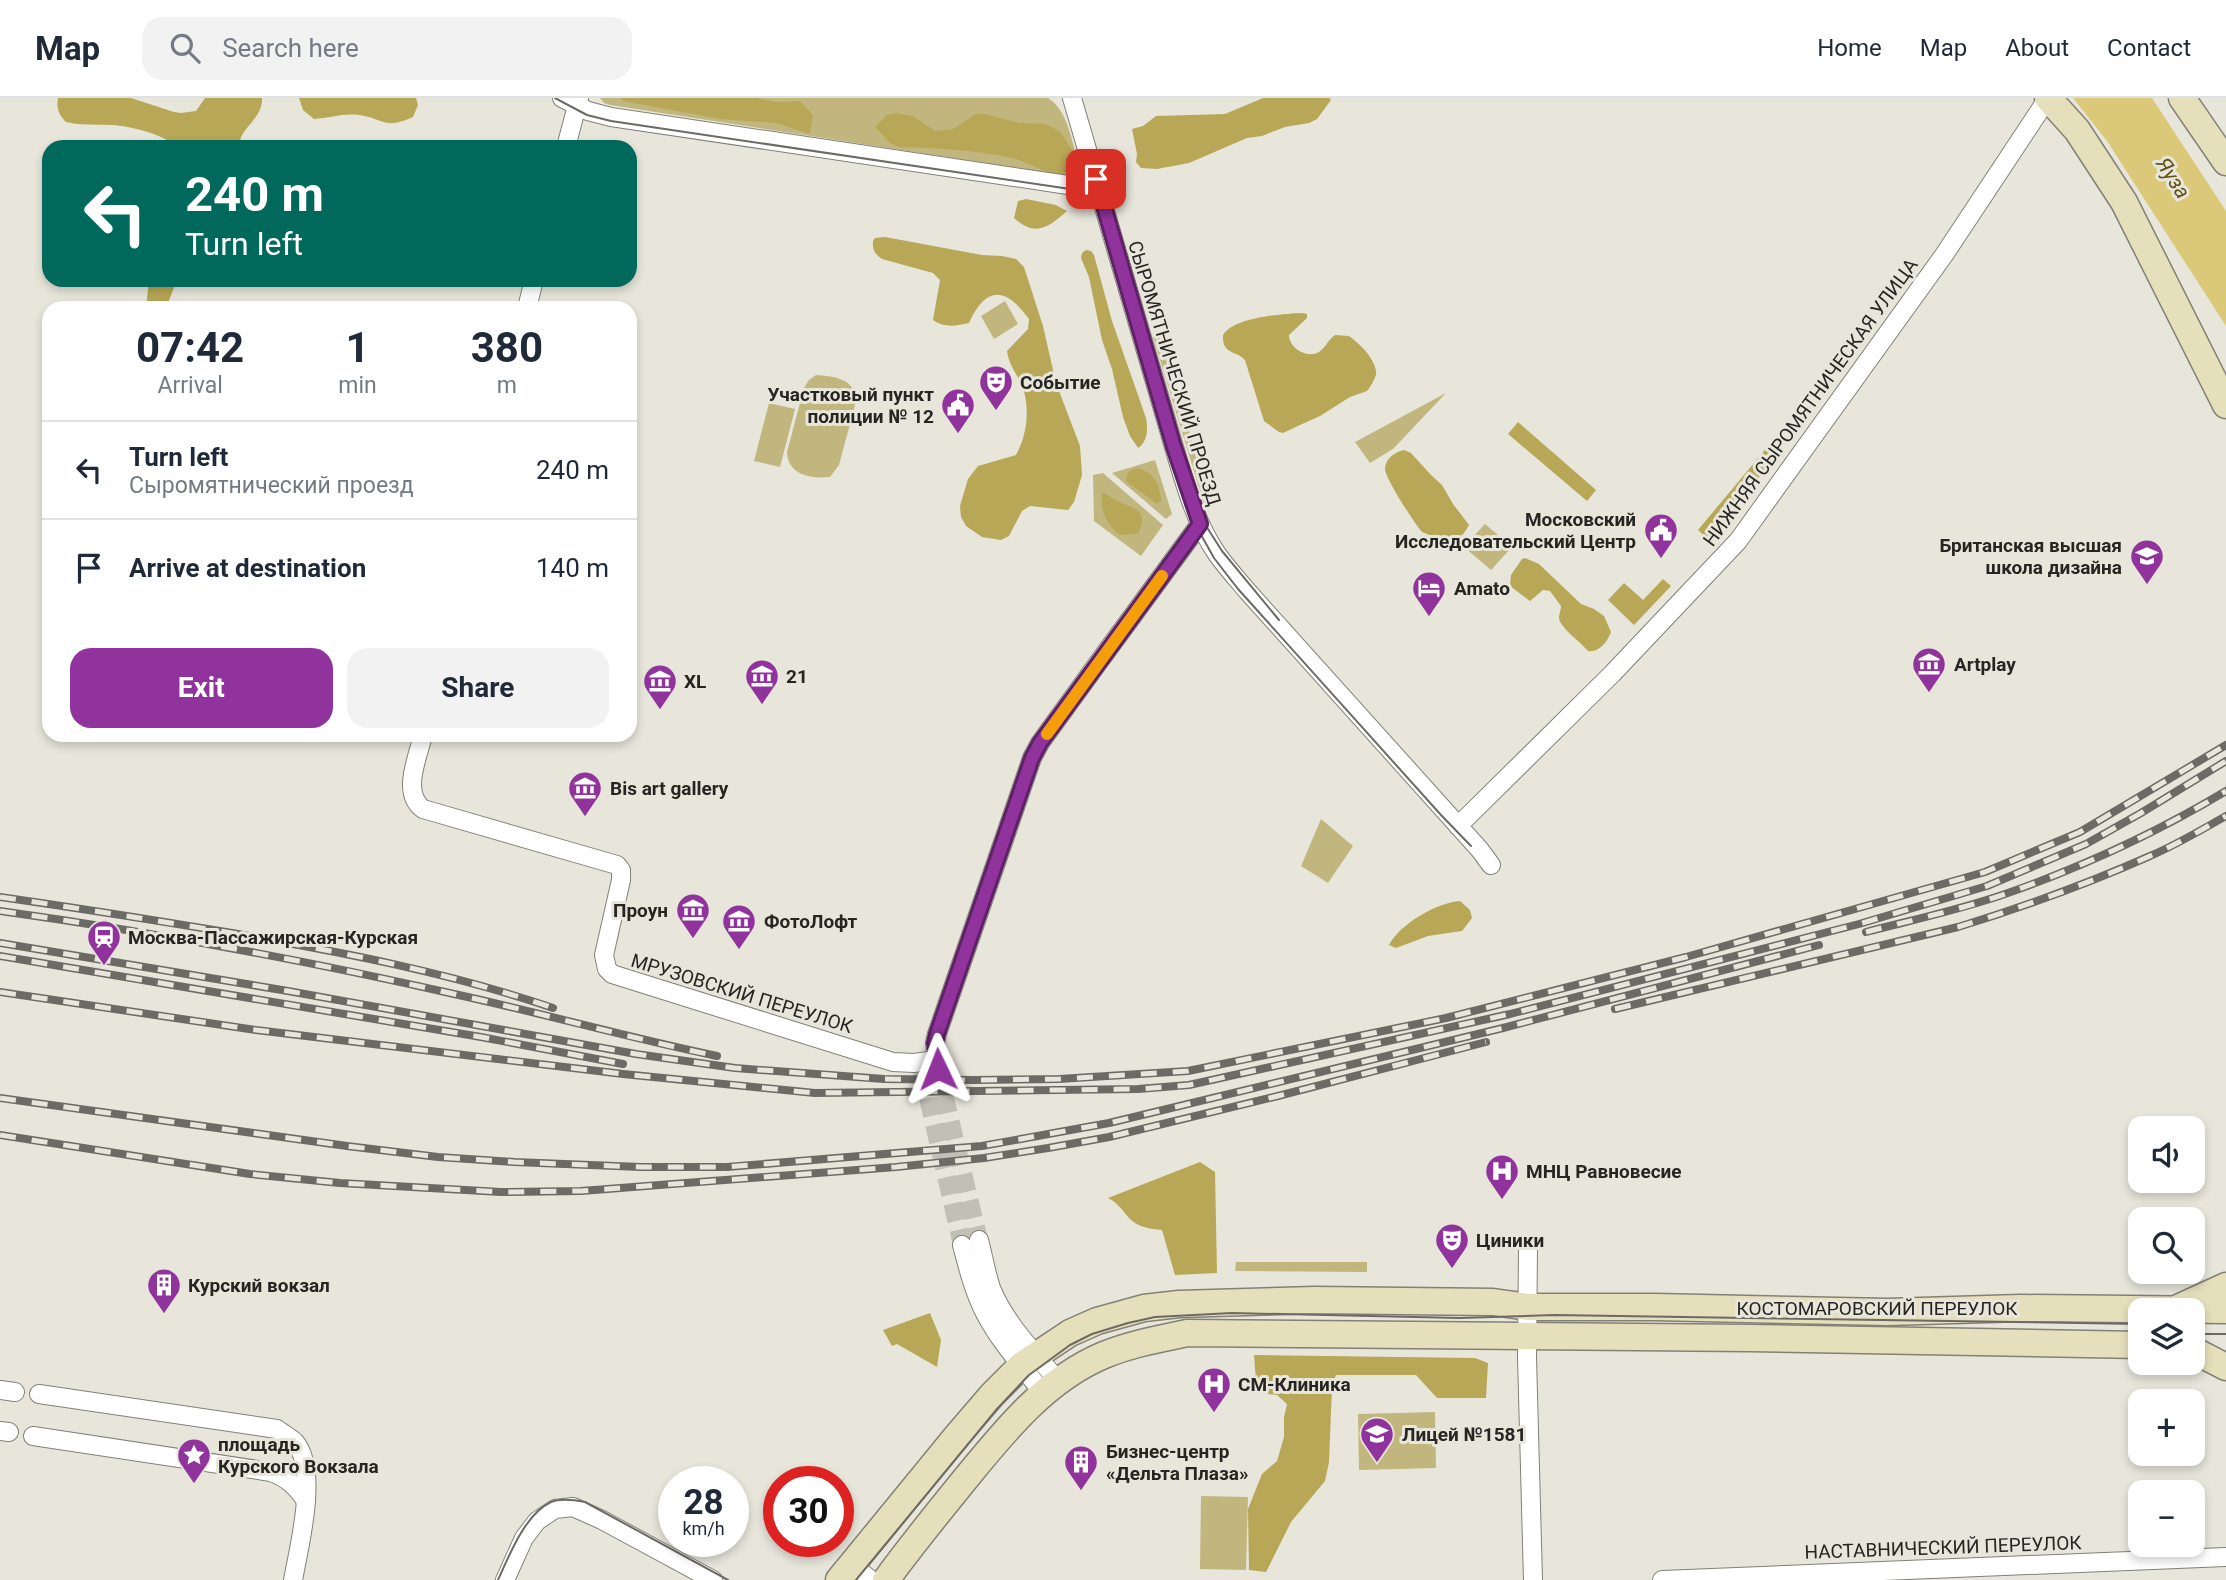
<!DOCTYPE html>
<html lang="en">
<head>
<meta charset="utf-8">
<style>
  :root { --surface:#fff; --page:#f2f2f3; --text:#1f2937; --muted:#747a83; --line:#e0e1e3; --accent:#91339c }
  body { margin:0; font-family:Roboto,sans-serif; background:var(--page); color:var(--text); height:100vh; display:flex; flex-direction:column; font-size:26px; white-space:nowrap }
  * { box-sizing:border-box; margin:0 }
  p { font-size:23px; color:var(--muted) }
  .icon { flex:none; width:38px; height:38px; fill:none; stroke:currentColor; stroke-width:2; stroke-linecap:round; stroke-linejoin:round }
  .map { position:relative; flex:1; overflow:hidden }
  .sheet { position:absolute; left:42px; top:203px; width:595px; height:441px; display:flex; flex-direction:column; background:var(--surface); border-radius:21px; box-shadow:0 4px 10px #0003 }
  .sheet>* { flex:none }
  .top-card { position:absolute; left:42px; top:42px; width:595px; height:147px; border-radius:21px; box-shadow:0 4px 10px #0003; background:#00695c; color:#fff; overflow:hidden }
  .controls { position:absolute; left:2128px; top:1018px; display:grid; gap:14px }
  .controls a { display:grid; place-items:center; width:77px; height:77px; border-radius:14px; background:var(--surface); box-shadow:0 4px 10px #0003; font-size:35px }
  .speed { position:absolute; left:658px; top:1368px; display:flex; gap:14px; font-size:35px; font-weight:700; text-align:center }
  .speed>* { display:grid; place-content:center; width:91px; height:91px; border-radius:50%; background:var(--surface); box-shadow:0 4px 10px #0003; line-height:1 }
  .speed small { font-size:18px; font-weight:400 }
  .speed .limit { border:10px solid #d22; background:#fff; color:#111 }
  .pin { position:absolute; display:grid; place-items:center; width:60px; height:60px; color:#fff; margin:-30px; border-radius:14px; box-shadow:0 4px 10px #0006 }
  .me { position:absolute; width:77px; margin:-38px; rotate:358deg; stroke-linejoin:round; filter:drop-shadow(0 0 5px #0008) }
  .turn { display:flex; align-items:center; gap:24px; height:147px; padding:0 28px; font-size:32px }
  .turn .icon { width:91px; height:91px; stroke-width:2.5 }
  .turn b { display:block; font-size:49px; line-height:60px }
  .eta { display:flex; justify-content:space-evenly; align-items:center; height:119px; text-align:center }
  .eta b { font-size:42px; font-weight:700; line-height:49px }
  .cta { display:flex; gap:14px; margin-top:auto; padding:14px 28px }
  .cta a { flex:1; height:80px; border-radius:21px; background:var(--accent); color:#fff; font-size:28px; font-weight:700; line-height:80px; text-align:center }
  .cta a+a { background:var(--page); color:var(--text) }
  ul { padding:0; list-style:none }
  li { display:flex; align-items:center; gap:21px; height:98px; padding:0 28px; border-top:2px solid var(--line) }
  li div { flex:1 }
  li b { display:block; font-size:26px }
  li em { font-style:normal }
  header { display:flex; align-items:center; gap:42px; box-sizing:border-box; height:98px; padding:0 35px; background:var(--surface); border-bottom:2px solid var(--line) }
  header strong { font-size:33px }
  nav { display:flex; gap:38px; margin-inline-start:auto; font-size:24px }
  .search { width:490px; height:63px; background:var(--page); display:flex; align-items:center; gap:18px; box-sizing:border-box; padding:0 24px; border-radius:21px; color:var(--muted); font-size:26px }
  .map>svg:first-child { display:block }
  .green { fill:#c2b67f }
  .forest { fill:#b8a757 }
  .water { fill:#dbc979 }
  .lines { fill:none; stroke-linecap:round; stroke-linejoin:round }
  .minor-tunnel { stroke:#c1bfb6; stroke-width:18; stroke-dasharray:18 9; stroke-linecap:butt }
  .minor-casing { stroke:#828177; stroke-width:20 }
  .secondary-casing { stroke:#828177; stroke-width:29 }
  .minor { stroke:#fff; stroke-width:18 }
  .secondary { stroke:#e5dfbb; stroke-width:26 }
  .tram { stroke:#6c6a64; stroke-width:2 }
  .rail-casing { stroke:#6c6a64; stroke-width:8 }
  .rail { stroke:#e8e6db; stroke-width:5; stroke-dasharray:16; stroke-linecap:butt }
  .route-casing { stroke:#5e2165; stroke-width:18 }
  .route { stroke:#91339c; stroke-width:12 }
  .slow { stroke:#f59e0b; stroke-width:12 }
  .labels { text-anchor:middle; stroke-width:6; stroke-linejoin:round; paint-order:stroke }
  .street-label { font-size:19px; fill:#262521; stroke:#e8e6db }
  .poi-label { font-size:19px; font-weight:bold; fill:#262521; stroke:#e8e6db; text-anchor:start }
  .water-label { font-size:21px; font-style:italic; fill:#5f5316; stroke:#e8e6db }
</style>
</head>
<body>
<header>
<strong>Map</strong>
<div class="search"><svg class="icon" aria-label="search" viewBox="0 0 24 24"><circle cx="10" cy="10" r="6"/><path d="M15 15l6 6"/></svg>Search here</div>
<nav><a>Home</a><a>Map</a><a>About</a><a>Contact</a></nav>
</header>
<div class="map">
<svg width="2226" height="1482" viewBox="0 0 2226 1482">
  <rect width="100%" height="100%" fill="#e8e6db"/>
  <g class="green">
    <path d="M600 0H1048C1069 13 1072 46 1079 68L1069 78 610 7 604 5Z"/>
    <path d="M1005 203 1018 226 994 241 981 218Z"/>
    <path d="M1159 237 1211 403 1204 406 1153 239Z"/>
    <path d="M816 277C834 278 856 281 856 303L839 367 830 379C810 381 788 377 787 354L804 290 809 282Z"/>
    <path d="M1446 295 1393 351 1370 365 1355 344Z"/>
    <path d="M769 305 795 311 780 369 754 363Z"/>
    <path d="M1155 362 1172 416 1166 421 1112 375Z"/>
    <path d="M1103 375 1163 427 1141 458 1094 423 1093 377Z"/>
    <path d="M1485 426 1512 449 1491 472 1464 449Z"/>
    <path d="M1321 721 1353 748 1328 785 1301 768Z"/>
    <path d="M1236 1164H1367V1174L1235 1173Z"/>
    <path d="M1435 1314 1436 1370 1359 1372 1358 1316Z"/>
    <path d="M1201 1398 1248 1399 1246 1472 1200 1471Z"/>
  </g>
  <g class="forest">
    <path d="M58 0H131L174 14 181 15 196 13 205 0H262C263 22 237 31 240 49H177C163 36 130 28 112 27 97 26 81 28 66 24 59 17 56 10 58 0Z"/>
    <path d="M299 0H416L418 7 413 19C383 32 386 21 359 17 344 15 329 20 314 21L303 12Z"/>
    <path d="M621 0H757L776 4 800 3 813 17 810 36 776 25 720 21 623 3Z"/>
    <path d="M1263 0H1329L1331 2 1317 21 1309 25 1285 29 1262 38 1247 40 1189 65 1157 71 1141 70 1136 64 1137 56 1132 31 1143 28 1156 18 1225 16Z"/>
    <path d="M896 15 913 18 935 33 953 31 976 16H985L1019 25 1045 26 1061 34 1075 57 1076 66C1071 72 1066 76 1058 76 1044 75 1026 63 1012 60 975 52 936 50 898 49L890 45 875 29 887 17Z"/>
    <path d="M1026 101 1056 107 1067 113C1048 130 1035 139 1014 120L1018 103Z"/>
    <path d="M885 139 982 157 1002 158 1016 161 1024 169 1043 228 1056 285 1080 348 1082 377 1074 404 1068 412 1030 408 1022 413 1009 438 1001 442 982 439 966 428 961 419 960 408 968 381 978 368 1016 357C1027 337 1030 312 1023 290 1018 277 1009 268 1007 253L1028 231 1029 221C1006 189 986 187 969 225 955 228 945 230 933 222L940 182 933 175 882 161C875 156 872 152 873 143L875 140Z"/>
    <path d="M1086 152 1091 153 1094 157 1112 223 1146 320C1148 330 1148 344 1138 350L1130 338 1123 319 1112 271 1102 242 1089 179 1081 160 1082 155Z"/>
    <path d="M149 182H177L166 210H146Z"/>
    <path d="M1302 215 1307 216V220L1289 237C1289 250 1307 261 1319 254 1325 250 1329 241 1335 237L1349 238C1359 245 1378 263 1376 277 1374 283 1370 289 1367 293L1350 299 1320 318 1300 327 1283 335 1279 334 1264 323 1245 262C1236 252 1222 257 1223 237 1234 219 1282 216 1302 215Z"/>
    <path d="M1518 324 1596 392 1587 403 1508 336Z"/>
    <path d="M1774 341 1783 348 1710 443 1698 432Z"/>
    <path d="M1404 352 1411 355 1431 377 1442 387 1453 406 1469 427C1456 452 1443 442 1422 434 1415 426 1384 379 1385 370 1386 360 1395 354 1404 352Z"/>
    <path d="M1136 370C1153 373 1160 387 1161 403L1157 406 1126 383 1128 374Z"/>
    <path d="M1102 395C1109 396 1111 400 1117 403 1135 411 1149 412 1138 436L1120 437C1106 426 1100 413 1102 395Z"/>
    <path d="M1525 460 1539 466 1581 506 1594 511 1604 518 1611 534C1607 544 1599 555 1588 553 1581 544 1560 530 1559 520 1559 516 1561 512 1561 508L1550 493 1543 492 1530 503 1510 488 1511 477 1522 461Z"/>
    <path d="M1663 481 1671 488 1634 527 1608 502 1624 485 1643 502Z"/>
    <path d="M1460 803 1470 812 1472 820 1462 833 1428 838 1396 850 1389 847C1400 826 1436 805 1460 803Z"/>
    <path d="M1200 1064 1215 1074 1217 1175 1175 1177 1162 1132C1150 1131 1137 1129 1129 1120 1122 1112 1118 1105 1108 1100Z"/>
    <path d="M930 1215 941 1242 937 1269 897 1246 892 1248 883 1232Z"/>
    <path d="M1254 1257 1475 1260 1488 1265 1486 1300H1437L1416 1277H1336L1332 1288 1329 1364 1325 1383 1291 1424 1266 1474 1249 1472 1248 1411 1262 1376 1277 1363 1284 1339V1319L1287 1306 1277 1297 1267 1296 1256 1283Z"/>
  </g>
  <path class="water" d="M2073 0H2152L2226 113V228L2107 43Z"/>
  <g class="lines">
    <g class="minor-tunnel">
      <path d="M938 971 979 1142"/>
      <path d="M922 974 962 1147"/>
    </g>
    <g class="minor-casing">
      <g id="minor">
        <path d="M562 0 588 13 611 19 1068 87 1100 95"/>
        <path d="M1072 0 1174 349C1185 386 1195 424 1217 456 1227 470 1238 482 1249 495L1480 752 1491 767"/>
        <path d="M566 49 579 0"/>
        <path d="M527 210 534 182"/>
        <path d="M423 637C418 659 401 695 423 711L617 767 621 772V782L604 857 607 871 612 876 893 964 914 965 936 962"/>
        <path d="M1458 728 1612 576 1738 443 1944 157 2048 0"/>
        <path d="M938 971 935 945 937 936 1032 660 1040 645 1098 565 1200 426"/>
        <path d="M979 1142C983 1157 986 1175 991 1190 1005 1225 1034 1254 1058 1283"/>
        <path d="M962 1147C968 1170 974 1194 985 1215 1000 1244 1023 1269 1043 1295"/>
        <path d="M1528 1149 1527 1259 1533 1482"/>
        <path d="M0 1292 15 1294"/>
        <path d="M39 1296 277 1331C282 1335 290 1339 295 1344 319 1372 299 1449 293 1482"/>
        <path d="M0 1333 9 1334"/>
        <path d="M33 1338 271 1374C287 1380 296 1388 306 1403"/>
        <path d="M851 1466 871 1482"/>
        <path d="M505 1482 524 1440 537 1423 555 1411 573 1409 602 1422 713 1482"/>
        <path d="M1662 1482 2226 1459"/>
      </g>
    </g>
    <g class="secondary-casing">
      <g id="secondary">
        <path d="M2048 0 2077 32 2124 104 2226 307"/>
        <path d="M2182 0 2226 64"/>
        <path d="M2180 1209 2226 1188"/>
        <path d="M2193 1252 2226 1269"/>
        <path d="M839 1482 956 1339 992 1297 1022 1267 1070 1235 1097 1223 1144 1210 1179 1206 1315 1202 1493 1204 1528 1209H1655L1888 1214 2020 1210 2226 1212"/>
        <path d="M886 1482C910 1449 936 1417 962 1385 1002 1336 1044 1282 1104 1257 1131 1246 1159 1241 1187 1235L1750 1240 2140 1247"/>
      </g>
    </g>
    <use href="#minor" class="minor"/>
    <use href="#secondary" class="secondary"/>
    <g class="tram">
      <path d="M555 0 587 17 611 23 1070 91C1085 97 1095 101 1101 117L1175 371 1195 426 1214 460 1238 491 1441 717 1471 748"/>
      <path d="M1208 431 1222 453 1279 522"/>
      <path d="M2193 1236H2226"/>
      <path d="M498 1482C509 1458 525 1416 551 1404 561 1400 575 1402 585 1404L728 1482"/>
      <path d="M856 1482 997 1311 1029 1277 1070 1247 1092 1236 1128 1225 1155 1219 1232 1215 1460 1220 1554 1217 2140 1226"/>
    </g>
    <g class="rail-casing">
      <g id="rail">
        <path d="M0 799C77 810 154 822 232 835 340 854 448 874 553 910"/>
        <path d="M0 813C152 834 304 862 454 896 542 915 629 940 717 958"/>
        <path d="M1866 834C1912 822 1959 812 2005 796 2082 769 2156 735 2226 693"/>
        <path d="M0 845 288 893 636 956 735 970 884 981 974 982 1059 981 1188 973 1446 920 1686 859 1985 774 2080 734 2226 647"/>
        <path d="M0 858 481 939 623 966"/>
        <path d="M0 894 256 932 623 976 815 995 1138 991 1189 987 1510 916 1859 826 1987 788 2086 746 2141 715 2226 663"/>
        <path d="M1615 911 1958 829C2023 809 2087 786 2150 758 2176 747 2201 732 2226 718"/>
        <path d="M0 1000 347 1048 438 1059 514 1064 641 1069H727L982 1048 1109 1025 1503 930 1819 847"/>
        <path d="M0 1037 250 1076 340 1085 501 1094 581 1093 896 1069 984 1060 1048 1050 1109 1039 1278 998 1486 944"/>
      </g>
    </g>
    <use href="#rail" class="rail"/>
  </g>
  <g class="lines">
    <g class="route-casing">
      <path id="route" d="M938 971 935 945 937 936 1032 660 1040 645 1200 426 1174 349 1096 81"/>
    </g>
    <use href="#route" class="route"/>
    <path class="slow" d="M1047 636 1162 478"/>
  </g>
  <defs>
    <g id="theatre-pin" transform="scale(1.75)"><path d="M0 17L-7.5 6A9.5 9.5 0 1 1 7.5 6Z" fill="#91339c" stroke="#e8e6db"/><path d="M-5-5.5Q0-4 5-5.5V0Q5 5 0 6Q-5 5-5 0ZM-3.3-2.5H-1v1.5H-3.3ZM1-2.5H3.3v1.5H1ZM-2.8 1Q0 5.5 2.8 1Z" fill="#fff"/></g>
    <g id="civic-pin" transform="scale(1.75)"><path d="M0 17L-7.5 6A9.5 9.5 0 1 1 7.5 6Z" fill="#91339c" stroke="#e8e6db"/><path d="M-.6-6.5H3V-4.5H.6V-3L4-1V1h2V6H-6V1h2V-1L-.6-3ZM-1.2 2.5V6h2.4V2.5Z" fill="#fff"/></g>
    <g id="university-pin" transform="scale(1.75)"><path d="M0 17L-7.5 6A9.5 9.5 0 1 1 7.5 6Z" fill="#91339c" stroke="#e8e6db"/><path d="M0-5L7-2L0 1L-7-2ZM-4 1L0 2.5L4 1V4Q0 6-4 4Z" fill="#fff"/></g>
    <g id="hotel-pin" transform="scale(1.75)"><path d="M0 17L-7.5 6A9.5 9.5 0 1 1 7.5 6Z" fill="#91339c" stroke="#e8e6db"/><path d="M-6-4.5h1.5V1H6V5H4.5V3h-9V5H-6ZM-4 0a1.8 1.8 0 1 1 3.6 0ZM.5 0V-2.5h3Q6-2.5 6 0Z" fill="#fff"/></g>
    <g id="museum-pin" transform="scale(1.75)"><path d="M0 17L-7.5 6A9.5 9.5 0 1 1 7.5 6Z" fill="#91339c" stroke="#e8e6db"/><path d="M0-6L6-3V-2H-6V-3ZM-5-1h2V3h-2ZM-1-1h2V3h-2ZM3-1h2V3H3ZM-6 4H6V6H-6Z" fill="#fff"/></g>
    <g id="station-pin" transform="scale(1.75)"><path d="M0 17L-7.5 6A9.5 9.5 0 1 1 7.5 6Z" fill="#91339c" stroke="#e8e6db"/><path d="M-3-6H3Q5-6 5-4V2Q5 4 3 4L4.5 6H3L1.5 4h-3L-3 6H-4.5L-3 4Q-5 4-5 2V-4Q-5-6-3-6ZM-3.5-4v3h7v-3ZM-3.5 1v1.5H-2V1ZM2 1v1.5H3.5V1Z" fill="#fff"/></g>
    <g id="hospital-pin" transform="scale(1.75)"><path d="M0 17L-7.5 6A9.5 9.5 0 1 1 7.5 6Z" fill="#91339c" stroke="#e8e6db"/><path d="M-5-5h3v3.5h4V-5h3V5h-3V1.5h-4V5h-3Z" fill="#fff"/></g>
    <g id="building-pin" transform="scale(1.75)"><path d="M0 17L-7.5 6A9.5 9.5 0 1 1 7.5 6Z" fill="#91339c" stroke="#e8e6db"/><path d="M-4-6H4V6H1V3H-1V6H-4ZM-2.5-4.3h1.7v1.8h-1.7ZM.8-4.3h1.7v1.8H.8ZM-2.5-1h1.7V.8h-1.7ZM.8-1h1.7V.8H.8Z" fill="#fff"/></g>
    <g id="school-pin" transform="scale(1.75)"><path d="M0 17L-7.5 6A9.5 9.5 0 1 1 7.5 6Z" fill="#91339c" stroke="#e8e6db"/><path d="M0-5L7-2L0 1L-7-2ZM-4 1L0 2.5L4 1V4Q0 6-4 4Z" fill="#fff"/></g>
    <g id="sight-pin" transform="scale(1.75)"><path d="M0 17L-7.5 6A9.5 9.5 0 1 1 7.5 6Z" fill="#91339c" stroke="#e8e6db"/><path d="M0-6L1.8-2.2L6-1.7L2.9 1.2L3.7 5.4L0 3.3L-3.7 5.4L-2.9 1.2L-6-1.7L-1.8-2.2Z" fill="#fff"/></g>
  </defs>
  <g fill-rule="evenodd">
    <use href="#theatre-pin" x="996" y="284"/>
    <use href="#civic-pin" x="958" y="307"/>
    <use href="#civic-pin" x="1661" y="432"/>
    <use href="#university-pin" x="2147" y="458"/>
    <use href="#hotel-pin" x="1429" y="490"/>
    <use href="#museum-pin" x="1929" y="566"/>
    <use href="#museum-pin" x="762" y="578"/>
    <use href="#museum-pin" x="660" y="583"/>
    <use href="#museum-pin" x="585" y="690"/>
    <use href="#museum-pin" x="693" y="812"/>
    <use href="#museum-pin" x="739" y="823"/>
    <use href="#station-pin" x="104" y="839"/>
    <use href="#hospital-pin" x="1502" y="1073"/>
    <use href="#theatre-pin" x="1452" y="1142"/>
    <use href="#building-pin" x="164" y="1187"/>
    <use href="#hospital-pin" x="1214" y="1286"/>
    <use href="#school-pin" x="1377" y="1336"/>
    <use href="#sight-pin" x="194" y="1357"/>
    <use href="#building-pin" x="1081" y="1364"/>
  </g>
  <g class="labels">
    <g class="street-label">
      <text transform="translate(1175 275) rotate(73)" y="7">СЫРОМЯТНИЧЕСКИЙ ПРОЕЗД</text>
      <text transform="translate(1810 304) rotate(-54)" y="7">НИЖНЯЯ СЫРОМЯТНИЧЕСКАЯ УЛИЦА</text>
      <text transform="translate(742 895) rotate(17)" y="7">МРУЗОВСКИЙ ПЕРЕУЛОК</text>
      <text x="1877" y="1217">КОСТОМАРОВСКИЙ ПЕРЕУЛОК</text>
      <text transform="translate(1943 1449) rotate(-2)" y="7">НАСТАВНИЧЕСКИЙ ПЕРЕУЛОК</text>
    </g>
    <g class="poi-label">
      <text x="1020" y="291">Событие</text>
      <text x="934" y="303" text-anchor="end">Участковый пункт<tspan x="934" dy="22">полиции № 12</tspan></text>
      <text x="1636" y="428" text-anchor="end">Московский<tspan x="1636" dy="22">Исследовательский Центр</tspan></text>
      <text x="2122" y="454" text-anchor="end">Британская высшая<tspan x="2122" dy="22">школа дизайна</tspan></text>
      <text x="1454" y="497">Amato</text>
      <text x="1954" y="573">Artplay</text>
      <text x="786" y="585">21</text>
      <text x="684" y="590">XL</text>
      <text x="610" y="697">Bis art gallery</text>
      <text x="668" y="819" text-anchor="end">Проун</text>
      <text x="764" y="830">ФотоЛофт</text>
      <text x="128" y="846">Москва-Пассажирская-Курская</text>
      <text x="1526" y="1080">МНЦ Равновесие</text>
      <text x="1476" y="1149">Циники</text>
      <text x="188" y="1194">Курский вокзал</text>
      <text x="1238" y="1293">СМ-Клиника</text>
      <text x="1402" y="1343">Лицей №1581</text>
      <text x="218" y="1353">площадь<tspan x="218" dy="22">Курского Вокзала</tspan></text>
      <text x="1106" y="1360">Бизнес-центр<tspan x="1106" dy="22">«Дельта Плаза»</tspan></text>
    </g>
    <g class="water-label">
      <text transform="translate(2173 80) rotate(57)" y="7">Яуза</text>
    </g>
  </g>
</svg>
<div class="controls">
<a><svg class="icon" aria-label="sound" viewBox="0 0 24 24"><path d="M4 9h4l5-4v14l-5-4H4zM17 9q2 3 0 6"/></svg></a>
<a><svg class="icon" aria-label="search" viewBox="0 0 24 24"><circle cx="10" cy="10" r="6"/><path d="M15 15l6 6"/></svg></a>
<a><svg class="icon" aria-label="layers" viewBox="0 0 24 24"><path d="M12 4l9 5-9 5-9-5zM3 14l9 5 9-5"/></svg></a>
<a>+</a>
<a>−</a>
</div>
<div class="speed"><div>28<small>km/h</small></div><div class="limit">30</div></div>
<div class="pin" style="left:1096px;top:81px;background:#d93025"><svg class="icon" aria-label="arrive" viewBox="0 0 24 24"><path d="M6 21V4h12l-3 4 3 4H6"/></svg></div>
<svg class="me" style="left:938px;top:971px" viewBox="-20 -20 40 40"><path d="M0-17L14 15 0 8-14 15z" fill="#91339c" stroke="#fff" stroke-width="4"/></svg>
<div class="top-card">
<div class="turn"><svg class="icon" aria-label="left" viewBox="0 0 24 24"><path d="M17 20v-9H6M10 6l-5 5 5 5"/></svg><div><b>240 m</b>Turn left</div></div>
</div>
<section class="sheet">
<div class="eta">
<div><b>07:42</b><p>Arrival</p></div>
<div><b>1</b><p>min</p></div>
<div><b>380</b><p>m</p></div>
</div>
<ul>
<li><svg class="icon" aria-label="left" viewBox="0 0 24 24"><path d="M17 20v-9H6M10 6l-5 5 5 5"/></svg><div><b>Turn left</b><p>Сыромятнический проезд</p></div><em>240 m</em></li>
<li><svg class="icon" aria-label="arrive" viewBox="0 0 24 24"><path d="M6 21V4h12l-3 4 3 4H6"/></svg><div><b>Arrive at destination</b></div><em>140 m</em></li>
</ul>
<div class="cta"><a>Exit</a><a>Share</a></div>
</section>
</div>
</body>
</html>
